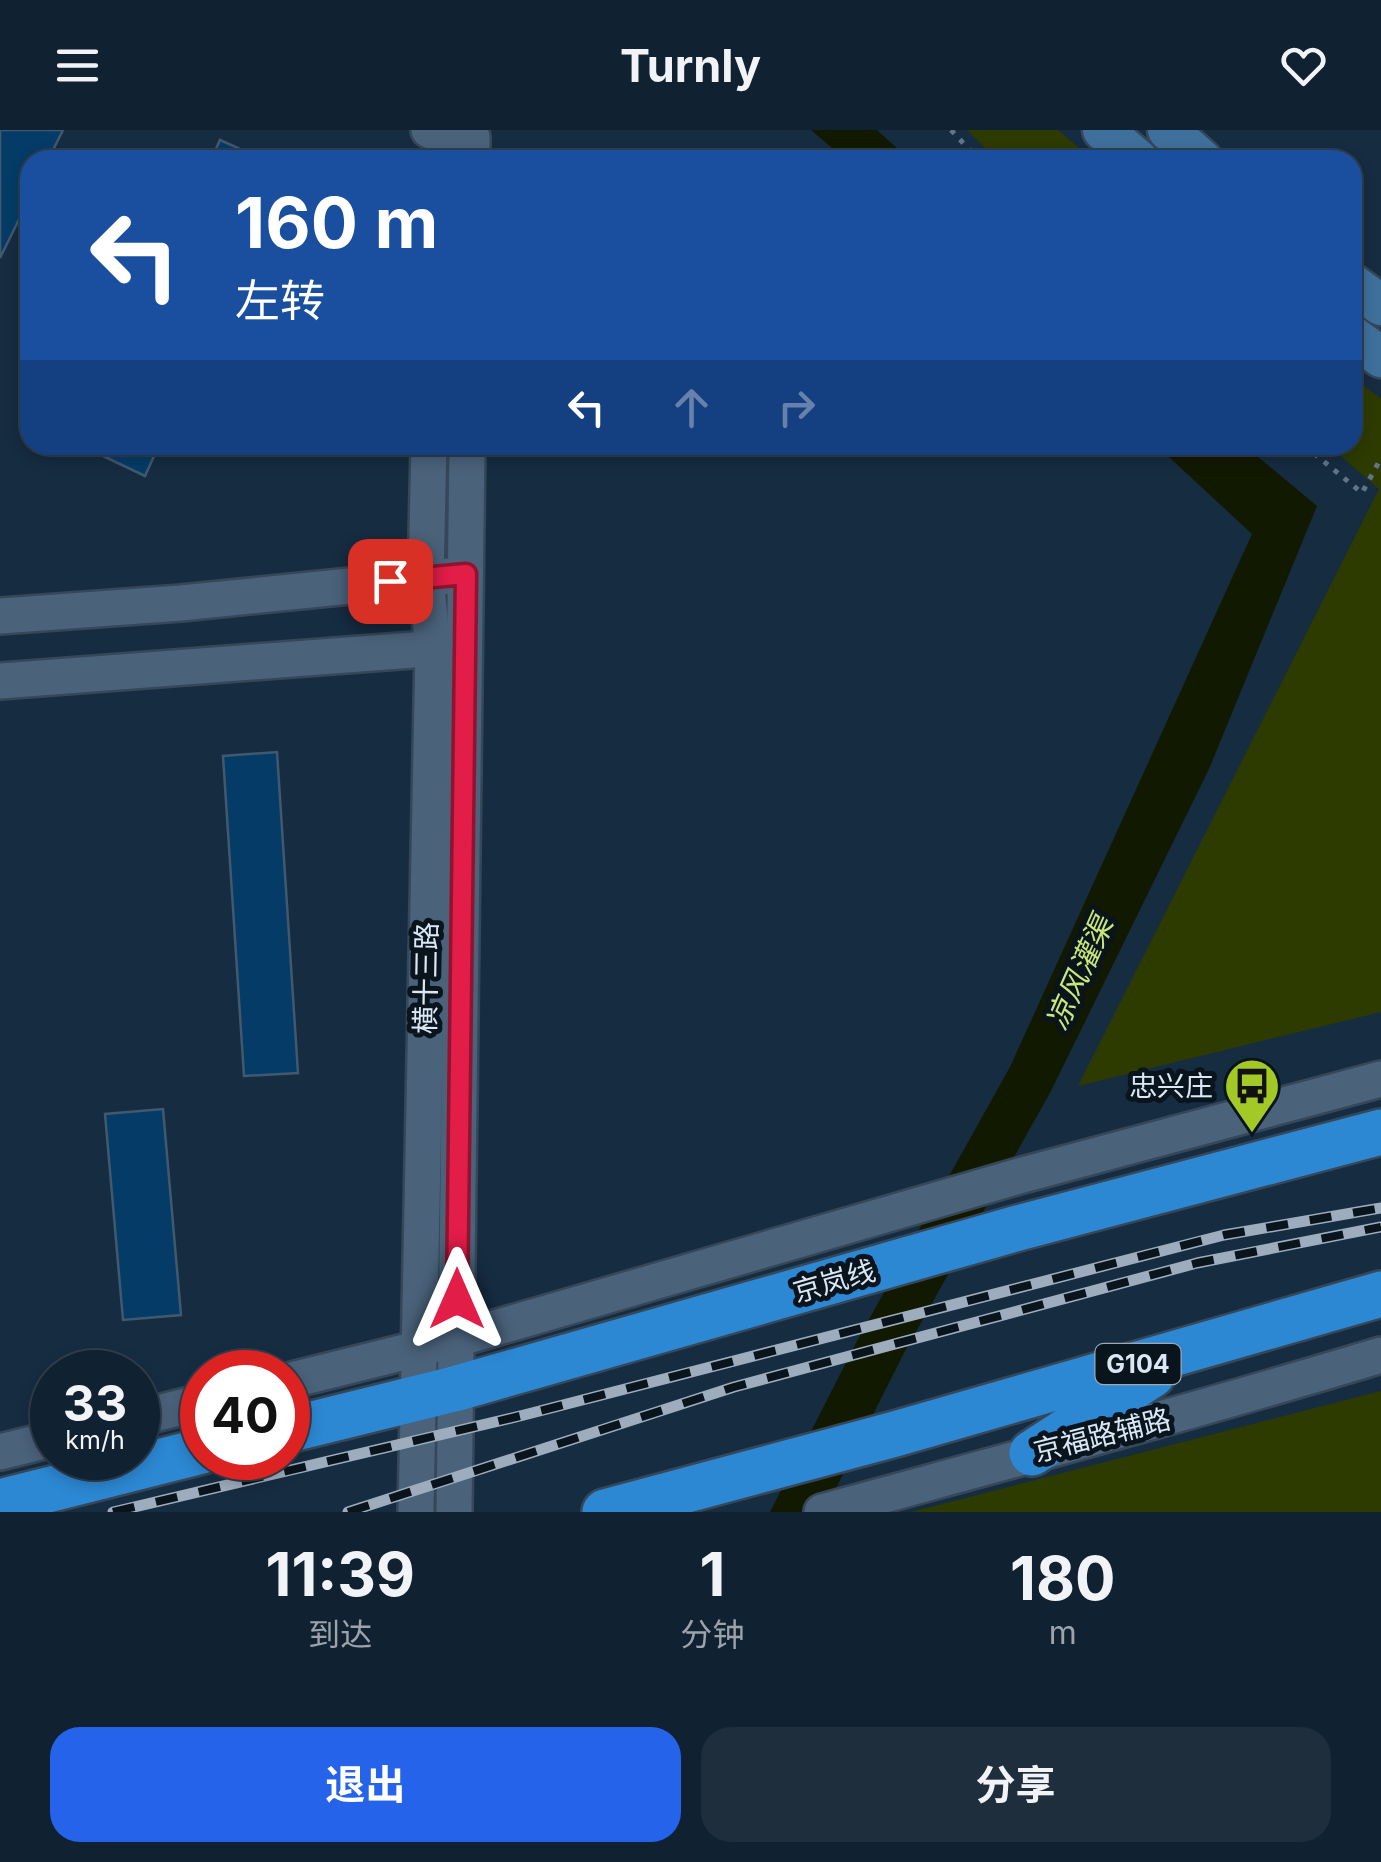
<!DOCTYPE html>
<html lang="zh">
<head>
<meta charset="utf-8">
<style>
  :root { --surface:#102131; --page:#1e2e3d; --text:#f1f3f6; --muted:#9ca3ab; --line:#303e4d; --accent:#2563eb }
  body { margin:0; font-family:Inter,"Noto Sans SC",sans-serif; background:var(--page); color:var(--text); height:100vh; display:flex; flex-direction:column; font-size:38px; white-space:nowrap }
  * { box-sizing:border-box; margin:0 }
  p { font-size:32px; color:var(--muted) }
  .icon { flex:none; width:55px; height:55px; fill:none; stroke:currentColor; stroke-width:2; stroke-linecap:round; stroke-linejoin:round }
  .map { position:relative; height:1382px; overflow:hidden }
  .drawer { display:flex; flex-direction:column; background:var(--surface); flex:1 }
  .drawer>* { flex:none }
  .hud { position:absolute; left:20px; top:20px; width:1342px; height:305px; border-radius:30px; box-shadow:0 5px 15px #0003,0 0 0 2px var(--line); background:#1a4fa0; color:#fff; overflow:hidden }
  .speed { position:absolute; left:30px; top:1220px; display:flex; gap:20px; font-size:50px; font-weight:700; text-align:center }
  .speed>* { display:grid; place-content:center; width:130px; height:130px; border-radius:50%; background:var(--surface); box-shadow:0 5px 15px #0003,0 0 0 2px var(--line); line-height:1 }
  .speed small { font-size:25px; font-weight:400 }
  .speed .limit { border:15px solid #d22; background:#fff; color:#111 }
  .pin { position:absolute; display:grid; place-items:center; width:85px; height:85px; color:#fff; margin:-42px; border-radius:20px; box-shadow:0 5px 15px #0006 }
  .me { position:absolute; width:110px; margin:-55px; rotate:0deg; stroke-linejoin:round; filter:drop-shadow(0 0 8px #0008) }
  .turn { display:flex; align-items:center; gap:35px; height:210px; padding:0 50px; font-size:45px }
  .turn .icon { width:130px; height:130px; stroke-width:2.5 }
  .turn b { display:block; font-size:70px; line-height:85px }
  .lanes { display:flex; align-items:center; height:95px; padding:0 50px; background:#0003; justify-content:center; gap:50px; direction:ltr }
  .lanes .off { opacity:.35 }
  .eta { display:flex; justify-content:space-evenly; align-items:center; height:170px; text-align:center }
  .eta b { font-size:60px; font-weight:700; line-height:70px }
  .primary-button { display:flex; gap:20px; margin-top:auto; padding:20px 50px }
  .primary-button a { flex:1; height:115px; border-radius:30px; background:var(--accent); color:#fff; font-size:40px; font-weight:700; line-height:115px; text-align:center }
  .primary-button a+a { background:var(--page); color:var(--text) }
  header { display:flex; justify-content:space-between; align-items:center; height:130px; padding:0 50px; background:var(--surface); font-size:45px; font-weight:700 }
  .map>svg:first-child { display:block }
  .green { fill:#2d3b00 }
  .water { fill:#121901 }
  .building { fill:#043c67; stroke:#41586f; stroke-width:2.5 }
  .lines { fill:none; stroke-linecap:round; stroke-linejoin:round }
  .tertiary-casing { stroke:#354758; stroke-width:40 }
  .secondary-casing { stroke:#354758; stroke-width:45 }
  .trunk-casing { stroke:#354758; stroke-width:50 }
  .path { stroke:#627587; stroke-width:5; stroke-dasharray:5 8; stroke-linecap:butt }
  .tertiary { stroke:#4a627a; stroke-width:35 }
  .secondary { stroke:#3f709b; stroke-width:40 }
  .trunk { stroke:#2c88d3; stroke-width:45 }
  .rail-casing { stroke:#9eadbe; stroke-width:11 }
  .rail { stroke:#0a141d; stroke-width:8; stroke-dasharray:22; stroke-linecap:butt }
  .route-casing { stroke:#92132f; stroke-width:25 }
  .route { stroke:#e11d48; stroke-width:18 }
  .labels { text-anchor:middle; stroke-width:10; stroke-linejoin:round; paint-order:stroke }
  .shield { fill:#0a141d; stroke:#9ca8b4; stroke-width:2.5 }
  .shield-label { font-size:25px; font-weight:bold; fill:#dae7f5 }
  .street-label { font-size:28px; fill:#dae7f5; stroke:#0a141d }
  .poi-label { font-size:28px; fill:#dae7f5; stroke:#0a141d; text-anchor:end }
  .water-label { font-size:30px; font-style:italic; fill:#c7e878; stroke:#0a141d }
</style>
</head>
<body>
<header><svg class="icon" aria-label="menu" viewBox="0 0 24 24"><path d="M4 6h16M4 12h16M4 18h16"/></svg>Turnly<svg class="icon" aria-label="heart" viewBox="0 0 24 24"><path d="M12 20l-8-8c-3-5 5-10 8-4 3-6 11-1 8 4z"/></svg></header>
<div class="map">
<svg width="1381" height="1382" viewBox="0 0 1381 1382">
  <rect width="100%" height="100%" fill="#162c41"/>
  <g class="green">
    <path d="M967 0H1058L1093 30H997Z"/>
    <path d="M1353 247 1381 269V882L1078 956 1379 359 1328 315H1352Z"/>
    <path d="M1381 1261V1382H911L966 1368Z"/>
  </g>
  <g class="water">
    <path d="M811 0H877L910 30H846Z"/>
    <path d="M1156 315H1244L1317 376 1209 639 1051 961 904 1223 824 1382H770L858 1209 1010 937 1252 404Z"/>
  </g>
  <g class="building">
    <path d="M0 0H63L48 30H30V67L0 128Z"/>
    <path d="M220 10 265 30H211Z"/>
    <path d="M80 315H159L145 346Z"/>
    <path d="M277 622 298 943 244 946 223 626Z"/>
    <path d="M163 979 181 1185 123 1190 105 984Z"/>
  </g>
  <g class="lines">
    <g class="tertiary-casing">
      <g id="tertiary">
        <path d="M429 0 438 4 472 7V30"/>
        <path d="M0 486 181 473 450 446"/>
        <path d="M0 551 453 517"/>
        <path d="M288 1251 457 1209 1019 1046 1381 949"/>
        <path d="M138 1288 202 1272"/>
        <path d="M0 1322 52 1309"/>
        <path d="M416 1382 433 520 426 448 429 315"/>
        <path d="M454 1382 467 315"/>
        <path d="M822 1382C1008 1331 1196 1281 1381 1225"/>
      </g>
    </g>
    <g class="secondary-casing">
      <g id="secondary">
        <path d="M1103 0 1138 30"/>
        <path d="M1168 0 1202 30"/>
        <path d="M1352 154 1381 175"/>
        <path d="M1352 206 1381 227"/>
      </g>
    </g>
    <g class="trunk-casing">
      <g id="trunk">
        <path d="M288 1300 454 1259 1018 1098 1381 1002"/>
        <path d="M1032 1323 1152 1245"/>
        <path d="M0 1372 202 1321"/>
        <path d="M605 1382 895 1304 1381 1164"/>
      </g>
    </g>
    <g class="path">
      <path d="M951 0 979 30"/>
      <path d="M1304 315 1362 363 1381 328"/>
    </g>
    <use href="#tertiary" class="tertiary"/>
    <use href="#secondary" class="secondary"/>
    <use href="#trunk" class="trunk"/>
    <g class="rail-casing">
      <g id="rail">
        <path d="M113 1382 524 1285 1224 1105 1381 1078"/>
        <path d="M348 1382 734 1257 1197 1133 1381 1097"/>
      </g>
    </g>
    <use href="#rail" class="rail"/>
  </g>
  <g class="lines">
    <g class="route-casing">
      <path id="route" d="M390 451 466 444 457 1169"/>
    </g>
    <use href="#route" class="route"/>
  </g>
  <defs>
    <g id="bus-pin" transform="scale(2.875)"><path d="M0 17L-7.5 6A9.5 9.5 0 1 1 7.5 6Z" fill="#a3c926" stroke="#0a141d"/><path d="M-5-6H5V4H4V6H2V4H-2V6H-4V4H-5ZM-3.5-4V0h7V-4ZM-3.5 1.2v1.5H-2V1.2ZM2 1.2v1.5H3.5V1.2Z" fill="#111"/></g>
  </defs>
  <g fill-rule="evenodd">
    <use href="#bus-pin" x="1252" y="956"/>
  </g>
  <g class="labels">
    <rect class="shield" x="1095.5" y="1214" width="85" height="40" rx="8"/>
    <g class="shield-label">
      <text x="1138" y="1243">G104</text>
    </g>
    <g class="street-label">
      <text transform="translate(426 848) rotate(-89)" y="10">横十三路</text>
      <text transform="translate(834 1151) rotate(-16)" y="10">京岚线</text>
      <text transform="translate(1102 1305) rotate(-14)" y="10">京福路辅路</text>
    </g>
    <g class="poi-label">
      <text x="1213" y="966">忠兴庄</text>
    </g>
    <g class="water-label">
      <text transform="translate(1080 843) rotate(-66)" y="10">凉风灌渠</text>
    </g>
  </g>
</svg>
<div class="speed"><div>33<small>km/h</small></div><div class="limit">40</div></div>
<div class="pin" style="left:390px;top:451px;background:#d93025"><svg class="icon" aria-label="arrive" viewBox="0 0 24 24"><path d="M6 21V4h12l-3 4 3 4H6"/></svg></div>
<svg class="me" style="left:457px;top:1169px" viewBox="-20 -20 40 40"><path d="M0-17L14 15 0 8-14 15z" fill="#e11d48" stroke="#fff" stroke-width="4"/></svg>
<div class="hud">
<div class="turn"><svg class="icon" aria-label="left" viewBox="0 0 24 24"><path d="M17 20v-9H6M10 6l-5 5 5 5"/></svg><div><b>160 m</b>左转</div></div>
<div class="lanes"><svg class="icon" aria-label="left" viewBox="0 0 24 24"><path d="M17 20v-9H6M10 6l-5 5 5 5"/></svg><svg class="icon off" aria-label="ahead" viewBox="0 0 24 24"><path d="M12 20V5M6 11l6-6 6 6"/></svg><svg class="icon off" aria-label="right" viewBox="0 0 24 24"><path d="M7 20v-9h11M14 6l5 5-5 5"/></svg></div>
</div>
</div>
<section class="drawer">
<div class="eta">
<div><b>11:39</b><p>到达</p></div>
<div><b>1</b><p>分钟</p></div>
<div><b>180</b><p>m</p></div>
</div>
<div class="primary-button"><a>退出</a><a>分享</a></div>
</section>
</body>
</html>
